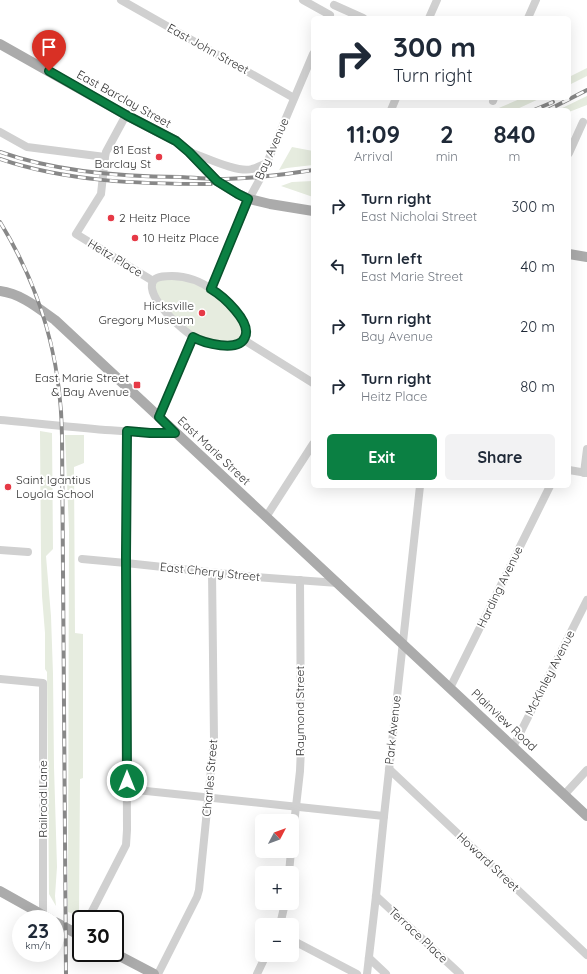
<!DOCTYPE html>
<html lang="en">
<head>
<meta charset="utf-8">
<style>
  :root { --surface:#fff; --page:#f2f2f3; --text:#1f2937; --muted:#747a83; --accent:#0b8043 }
  body { margin:0; font-family:Quicksand,sans-serif; background:var(--page); color:var(--text); height:100vh; display:flex; flex-direction:column; font-size:15px; white-space:nowrap }
  * { box-sizing:border-box; margin:0 }
  p { font-size:13px; color:var(--muted) }
  .icon { flex:none; width:22px; height:22px; fill:none; stroke:currentColor; stroke-width:2; stroke-linecap:round; stroke-linejoin:round }
  .map { position:relative; flex:1; overflow:hidden }
  .sheet { position:absolute; left:311px; top:108px; width:260px; height:380px; display:flex; flex-direction:column; background:var(--surface); border-radius:6px; box-shadow:0 4px 16px #0002 }
  .sheet>* { flex:none }
  .top-card { position:absolute; left:311px; top:16px; width:260px; height:84px; border-radius:6px; box-shadow:0 4px 16px #0002; background:#fff; color:var(--text); overflow:hidden }
  .needle { width:26px; rotate:49deg }
  .controls { position:absolute; left:255px; top:814px; display:grid; gap:8px }
  .controls a { display:grid; place-items:center; width:44px; height:44px; border-radius:6px; background:var(--surface); box-shadow:0 4px 16px #0002; font-size:20px }
  .speed { position:absolute; left:12px; top:910px; display:flex; gap:8px; font-size:20px; font-weight:700; text-align:center }
  .speed>* { display:grid; place-content:center; width:52px; height:52px; border-radius:50%; background:var(--surface); box-shadow:0 4px 16px #0002; line-height:1 }
  .speed small { font-size:10px; font-weight:400 }
  .speed .limit { border:2px solid #111; border-radius:6px; background:#fff; color:#111 }
  .pin { position:absolute; display:grid; place-items:center; width:34px; height:34px; color:#fff; margin:-41px -17px; border-radius:50% 50% 50% 0; rotate:-45deg; box-shadow:0 0 4px #0007 }
  .pin .icon { rotate:45deg }
  .me { position:absolute; width:44px; margin:-22px; rotate:0deg; stroke-linejoin:round; filter:drop-shadow(0 0 3px #0008) }
  .turn { display:flex; align-items:center; gap:14px; height:84px; padding:0 16px; font-size:18px }
  .turn .icon { width:52px; height:52px; stroke-width:2.5 }
  .turn b { display:block; font-size:28px; line-height:34px }
  .eta { display:flex; justify-content:space-evenly; align-items:center; height:68px; text-align:center }
  .eta b { font-size:24px; font-weight:700; line-height:28px }
  .cta { display:flex; gap:8px; margin-top:auto; padding:8px 16px }
  .cta a { flex:1; height:46px; border-radius:6px; background:var(--accent); color:#fff; font-size:16px; font-weight:700; line-height:46px; text-align:center }
  .cta a+a { background:var(--page); color:var(--text) }
  ul { padding:0; list-style:none }
  li { display:flex; align-items:center; gap:12px; height:60px; padding:0 16px }
  li div { flex:1 }
  li b { display:block; font-size:15px }
  li em { font-style:normal }
  .map>svg:first-child { display:block }
  .green { fill:#e6ecdf }
  .lines { fill:none; stroke-linecap:round; stroke-linejoin:round }
  .minor { stroke:#d0d0d0; stroke-width:8 }
  .major { stroke:#ababab; stroke-width:10 }
  .rail-casing { stroke:#888; stroke-width:4 }
  .rail { stroke:#fff; stroke-width:2.5; stroke-dasharray:8; stroke-linecap:butt }
  .route-casing { stroke:#07532c; stroke-width:10 }
  .route { stroke:#0b8043; stroke-width:7 }
  .poi-dot { fill:#e63946; stroke:#fff; stroke-width:1.5 }
  .labels { text-anchor:middle; stroke-width:4; stroke-linejoin:round; paint-order:stroke }
  .street-label { font-size:12px; fill:#333; stroke:#fff }
  .poi-label { font-size:12px; fill:#333; stroke:#fff; text-anchor:end }
</style>
</head>
<body>
<div class="map">
<svg width="587" height="974" viewBox="0 0 587 974">
  <rect width="100%" height="100%" fill="#fff"/>
  <g class="green">
    <path d="M587 68V76L569 85V77Z"/>
    <path d="M587 96V105L569 112V110H558Z"/>
    <path d="M522 98H541L515 110H494Z"/>
    <path d="M292 147 313 151V165L287 168 279 170Z"/>
    <path d="M313 181V197L281 186 292 182Z"/>
    <path d="M172 277 205 286 230 306 243 324V339L220 344 194 335 158 301 154 282Z"/>
    <path d="M40 431 52 433 53 549 46 556 51 616 53 674 54 767 57 867 55 896 56 906 49 894 47 672 45 669V633L42 596 41 558Z"/>
    <path d="M65 435H84V463L74 467 75 633 83 634V778L80 779 79 916 68 912 69 529Z"/>
  </g>
  <g class="lines">
    <g class="minor">
      <path d="M121 0 294 98"/>
      <path d="M303 0 330 15"/>
      <path d="M334 5 363 18"/>
      <path d="M429 18 437 0"/>
      <path d="M528 18 536 0"/>
      <path d="M493 101 494 98"/>
      <path d="M391 110 396 98"/>
      <path d="M126 115 106 152 105 157 101 194 76 234 153 281"/>
      <path d="M0 132 27 147 105 157"/>
      <path d="M190 152C205 157 237 173 252 169 257 168 262 165 267 163"/>
      <path d="M569 153 583 122"/>
      <path d="M172 276C187 276 202 282 214 291 223 296 233 305 238 314 246 325 252 341 234 345 228 346 222 346 216 345 209 344 202 341 196 338 184 333 142 294 154 280 158 276 166 276 172 276Z"/>
      <path d="M211 289 249 199 261 177 313 54"/>
      <path d="M244 340 313 383"/>
      <path d="M159 417 193 337"/>
      <path d="M0 420C58 425 117 433 175 433"/>
      <path d="M569 470 587 473"/>
      <path d="M584 473 587 449"/>
      <path d="M266 517 313 444"/>
      <path d="M0 550 28 552"/>
      <path d="M82 559 126 563 255 577 338 583"/>
      <path d="M0 679 43 683V915"/>
      <path d="M450 688 550 486"/>
      <path d="M513 747 587 600"/>
      <path d="M389 769 587 955"/>
      <path d="M127 789 384 816"/>
      <path d="M564 795 587 770"/>
      <path d="M292 842 300 771 301 747 300 580"/>
      <path d="M289 873 291 851"/>
      <path d="M376 896 460 974"/>
      <path d="M88 919 126 845 127 830 126 563 127 431"/>
      <path d="M280 925 285 903"/>
      <path d="M292 940 357 974"/>
      <path d="M369 958 386 974"/>
      <path d="M158 974 197 897 199 890 214 740 212 572"/>
      <path d="M257 974 266 955"/>
      <path d="M367 974 376 896 384 816 420 486"/>
    </g>
    <g class="major">
      <path d="M0 44 126 115 176 141 189 152 217 181 238 194 249 199 270 204 313 211"/>
      <path d="M569 254 587 257"/>
      <path d="M0 291C22 294 38 308 55 320L587 816"/>
      <path d="M0 891 50 919"/>
      <path d="M55 922 81 936"/>
      <path d="M114 953 154 974"/>
    </g>
    <g class="rail-casing">
      <g id="rail">
        <path d="M534 110 553 102"/>
        <path d="M548 110 587 90"/>
        <path d="M0 152C57 172 119 177 180 177 195 178 210 179 225 179 255 178 284 175 313 170"/>
        <path d="M0 159C67 182 141 184 211 184"/>
        <path d="M0 222C41 289 61 358 62 436L66 974"/>
      </g>
    </g>
    <use href="#rail" class="rail"/>
  </g>
  <g class="lines">
    <g class="route-casing">
      <path id="route" d="M49 71 126 115 176 141 189 152 217 181 238 194 248 199 211 289C223 296 252 322 245 337 239 353 203 343 193 337L159 417 175 433H150L127 431 126 556 127 781"/>
    </g>
    <use href="#route" class="route"/>
  </g>
  <g class="poi-dot">
    <circle cx="159" cy="157" r="4"/>
    <circle cx="111" cy="218" r="4"/>
    <circle cx="135" cy="238" r="4"/>
    <circle cx="202" cy="313" r="4"/>
    <rect x="133" y="381" width="8" height="8" rx="2"/>
    <circle cx="8" cy="487" r="4"/>
  </g>
  <g class="labels">
    <g class="street-label">
      <text transform="translate(208 49) rotate(29)" y="4">East John Street</text>
      <text transform="translate(124 99) rotate(29)" y="4">East Barclay Street</text>
      <text transform="translate(272 149) rotate(-66)" y="4">Bay Avenue</text>
      <text transform="translate(115 258) rotate(31)" y="4">Heitz Place</text>
      <text transform="translate(214 451) rotate(43)" y="4">East Marie Street</text>
      <text transform="translate(210 572) rotate(6)" y="4">East Cherry Street</text>
      <text transform="translate(500 587) rotate(-64)" y="4">Harding Avenue</text>
      <text transform="translate(550 673) rotate(-63)" y="4">McKinley Avenue</text>
      <text transform="translate(300 711) rotate(-90)" y="4">Raymond Street</text>
      <text transform="translate(504 720) rotate(43)" y="4">Plainview Road</text>
      <text transform="translate(393 730) rotate(-84)" y="4">Park Avenue</text>
      <text transform="translate(210 778) rotate(-85)" y="4">Charles Street</text>
      <text transform="translate(43 799) rotate(-90)" y="4">Railroad Lane</text>
      <text transform="translate(488 862) rotate(43)" y="4">Howard Street</text>
      <text transform="translate(418 935) rotate(43)" y="4">Terrace Place</text>
    </g>
    <g class="poi-label">
      <text x="151" y="154">81 East<tspan x="151" dy="14">Barclay St</tspan></text>
      <text x="119" y="222" text-anchor="start">2 Heitz Place</text>
      <text x="143" y="242" text-anchor="start">10 Heitz Place</text>
      <text x="194" y="310">Hicksville<tspan x="194" dy="14">Gregory Museum</tspan></text>
      <text x="129" y="382">East Marie Street<tspan x="129" dy="14">&amp; Bay Avenue</tspan></text>
      <text x="16" y="484" text-anchor="start">Saint Igantius<tspan x="16" dy="14">Loyola School</tspan></text>
    </g>
  </g>
</svg>
<div class="controls">
<a><svg class="needle" viewBox="-14 -14 28 28"><path d="M0-13l5 13h-10z" fill="#e53935"/><path d="M0 13l5-13h-10z" fill="#747a83"/></svg></a>
<a>+</a>
<a>−</a>
</div>
<div class="speed"><div>23<small>km/h</small></div><div class="limit">30</div></div>
<div class="pin" style="left:49px;top:71px;background:#d93025"><svg class="icon" aria-label="arrive" viewBox="0 0 24 24"><path d="M6 21V4h12l-3 4 3 4H6"/></svg></div>
<svg class="me" style="left:127px;top:781px" viewBox="-20 -20 40 40"><circle r="17" fill="#0b8043" stroke="#fff" stroke-width="3"/><path d="M0-11L8 9 0 5-8 9z" fill="#fff"/></svg>
<div class="top-card">
<div class="turn"><svg class="icon" aria-label="right" viewBox="0 0 24 24"><path d="M7 20v-9h11M14 6l5 5-5 5"/></svg><div><b>300 m</b>Turn right</div></div>
</div>
<section class="sheet">
<div class="eta">
<div><b>11:09</b><p>Arrival</p></div>
<div><b>2</b><p>min</p></div>
<div><b>840</b><p>m</p></div>
</div>
<ul>
<li><svg class="icon" aria-label="right" viewBox="0 0 24 24"><path d="M7 20v-9h11M14 6l5 5-5 5"/></svg><div><b>Turn right</b><p>East Nicholai Street</p></div><em>300 m</em></li>
<li><svg class="icon" aria-label="left" viewBox="0 0 24 24"><path d="M17 20v-9H6M10 6l-5 5 5 5"/></svg><div><b>Turn left</b><p>East Marie Street</p></div><em>40 m</em></li>
<li><svg class="icon" aria-label="right" viewBox="0 0 24 24"><path d="M7 20v-9h11M14 6l5 5-5 5"/></svg><div><b>Turn right</b><p>Bay Avenue</p></div><em>20 m</em></li>
<li><svg class="icon" aria-label="right" viewBox="0 0 24 24"><path d="M7 20v-9h11M14 6l5 5-5 5"/></svg><div><b>Turn right</b><p>Heitz Place</p></div><em>80 m</em></li>
</ul>
<div class="cta"><a>Exit</a><a>Share</a></div>
</section>
</div>
</body>
</html>
